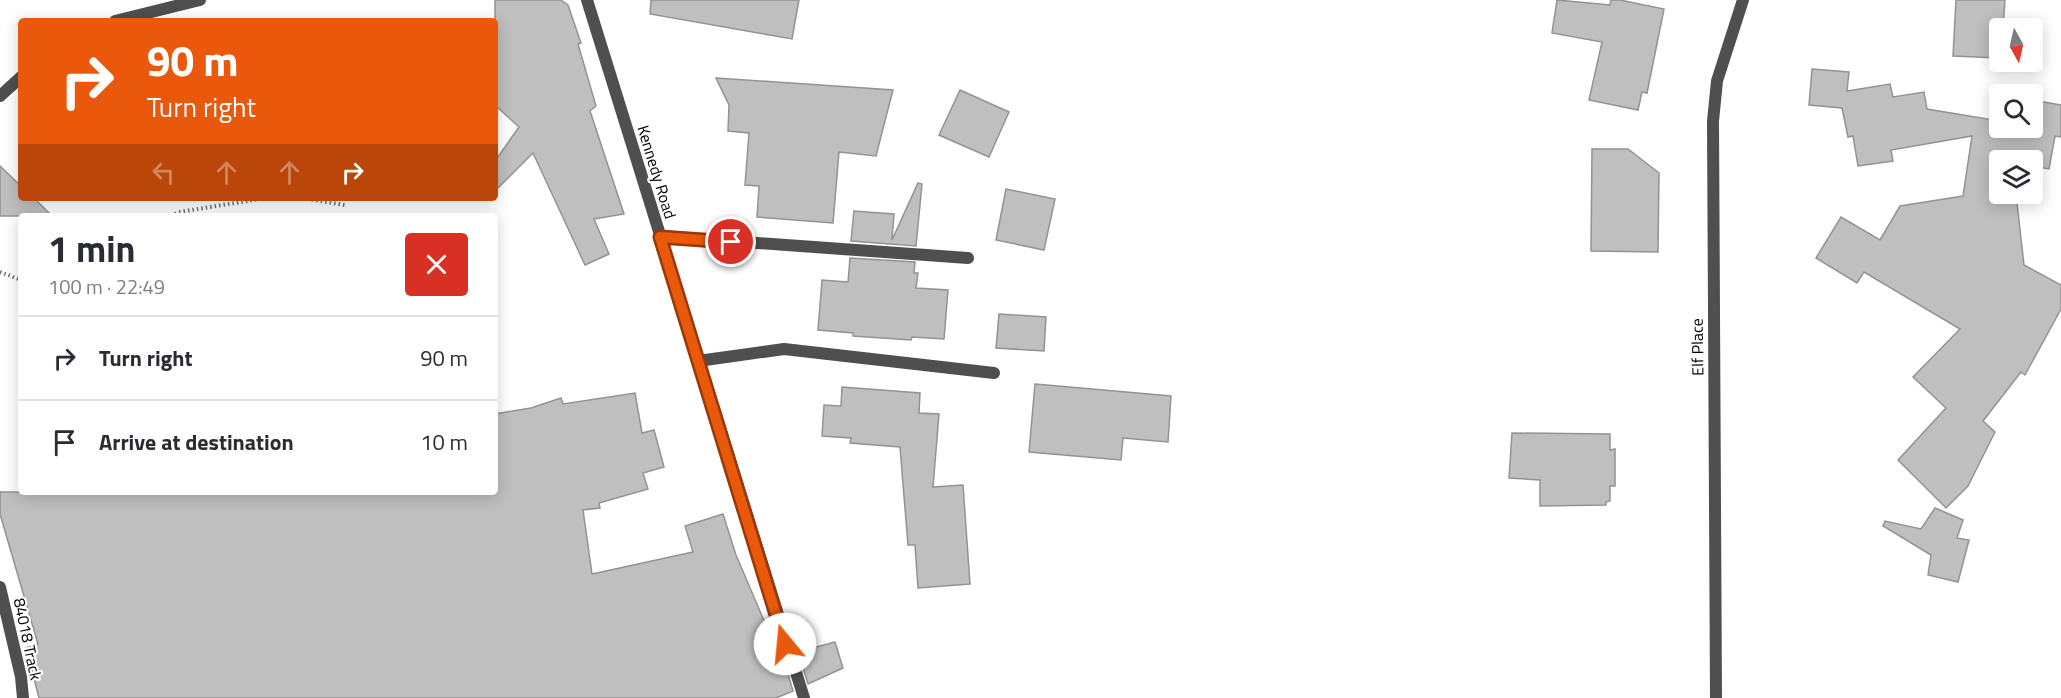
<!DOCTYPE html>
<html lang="en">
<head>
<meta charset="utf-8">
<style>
  :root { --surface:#fff; --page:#f2f2f3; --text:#2b2b33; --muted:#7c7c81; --line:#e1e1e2 }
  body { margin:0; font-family:"Titillium Web",sans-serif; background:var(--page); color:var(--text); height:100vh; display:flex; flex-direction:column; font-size:22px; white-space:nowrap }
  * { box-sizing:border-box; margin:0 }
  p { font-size:20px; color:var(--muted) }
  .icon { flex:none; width:33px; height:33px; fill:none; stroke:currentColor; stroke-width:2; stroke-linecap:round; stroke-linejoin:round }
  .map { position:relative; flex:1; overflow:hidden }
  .details { position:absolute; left:18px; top:213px; width:480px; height:282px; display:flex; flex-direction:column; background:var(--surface); border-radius:6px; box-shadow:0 3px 15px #0003 }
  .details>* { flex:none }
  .top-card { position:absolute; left:18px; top:18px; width:480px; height:183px; border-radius:6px; box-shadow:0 3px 15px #0003; background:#ea580c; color:#fff; overflow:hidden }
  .needle { width:39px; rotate:172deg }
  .tools { position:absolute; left:1989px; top:18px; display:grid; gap:12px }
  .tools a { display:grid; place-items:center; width:54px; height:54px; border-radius:6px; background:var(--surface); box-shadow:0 3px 15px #0003; font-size:30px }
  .pin { position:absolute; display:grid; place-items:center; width:51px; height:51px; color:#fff; margin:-26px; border:3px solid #fff; border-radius:50%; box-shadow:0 2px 6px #0007 }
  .me { position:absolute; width:66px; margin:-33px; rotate:343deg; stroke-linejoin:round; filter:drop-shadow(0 0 4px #0008) }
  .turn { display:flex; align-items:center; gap:21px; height:126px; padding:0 30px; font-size:27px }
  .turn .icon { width:78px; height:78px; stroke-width:2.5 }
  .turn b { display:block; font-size:42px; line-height:51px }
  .lanes { display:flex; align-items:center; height:57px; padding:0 30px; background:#0003; justify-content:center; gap:30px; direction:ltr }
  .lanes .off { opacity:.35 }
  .round { display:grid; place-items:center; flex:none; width:63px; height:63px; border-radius:6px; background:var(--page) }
  .head { display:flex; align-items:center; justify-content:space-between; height:102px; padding:0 30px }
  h1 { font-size:36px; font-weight:700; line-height:45px }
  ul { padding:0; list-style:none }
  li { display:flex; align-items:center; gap:18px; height:84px; padding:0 30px; border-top:2px solid var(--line) }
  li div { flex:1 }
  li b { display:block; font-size:22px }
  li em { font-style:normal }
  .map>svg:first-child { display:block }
  .building { fill:#bfbfbf; stroke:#939393; stroke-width:1.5 }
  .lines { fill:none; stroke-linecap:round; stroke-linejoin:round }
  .path { stroke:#717171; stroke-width:4; stroke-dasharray:1.5 3; stroke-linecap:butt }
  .service { stroke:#4f4f4f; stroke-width:12 }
  .minor { stroke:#4f4f4f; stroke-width:12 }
  .route-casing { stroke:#983908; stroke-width:15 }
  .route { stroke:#ea580c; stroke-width:10 }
  .labels { text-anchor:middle; stroke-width:4.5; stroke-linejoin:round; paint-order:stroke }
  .street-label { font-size:16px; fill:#000; stroke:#fff }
</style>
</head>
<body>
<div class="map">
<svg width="2061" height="698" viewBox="0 0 2061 698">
  <rect width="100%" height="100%" fill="#fff"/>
  <g class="building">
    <path d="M495 0H561L568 5 581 43 578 44 596 106 590 111 624 214 594 219 609 254 585 265 533 153 495 191V161L519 127 495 105Z"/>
    <path d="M651 0H799L792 39 650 14Z"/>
    <path d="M1557 0 1610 5 1611 0H1620L1664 9 1647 93 1642 92 1638 110 1589 100 1602 42 1552 33Z"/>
    <path d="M1956 0H2005L2003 28H2000V58L1953 56Z"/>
    <path d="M1812 69 1849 72 1847 91 1890 84 1893 97 1924 92 1927 109 1999 121 2000 117V128H2032V100L2061 105V137L2055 136 2049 169 2032 166V160H2000V194H2016L2024 265 2061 285V309L2025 375 2021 372 1983 421 1995 432 1968 486 1946 508 1898 460 1946 408 1913 377 1960 329 1864 272 1857 283 1816 258 1841 217 1880 240 1900 206 1963 196 1972 136 1891 150 1893 161 1858 166 1853 136 1848 137 1842 108 1809 105Z"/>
    <path d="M716 78 893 90 876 156 839 152 833 223 757 217 759 186 745 185 749 133 728 131 729 105Z"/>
    <path d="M960 90 1009 112 989 157 939 135Z"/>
    <path d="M1592 149H1628L1659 173 1658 252 1591 251Z"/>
    <path d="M0 166 21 186V198H34L52 216H0Z"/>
    <path d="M918 183 922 184 916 246 851 241 854 211 894 214 892 240Z"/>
    <path d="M1006 189 1055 199 1044 250 996 240Z"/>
    <path d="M850 258 915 262 914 273H918L916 288 948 290 944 339 912 337 911 340 853 336V333L818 330 822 280 848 282Z"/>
    <path d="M999 314 1046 317 1044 351 996 348Z"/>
    <path d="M1035 384 1171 396 1168 442 1123 438 1121 460 1029 452Z"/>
    <path d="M842 387 920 393 919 413 939 414 933 487 963 485 970 584 918 588 915 545H908L900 447 850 443 851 438 822 436 824 405 841 406Z"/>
    <path d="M635 393 642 433 654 430 664 467 643 473 648 489 599 503 600 508 583 510 592 574 693 552 685 526 723 514 736 555 780 658 783 657 793 691 776 698H39L26 648 38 644 0 514V492H495V414L531 408 561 398 563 404Z"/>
    <path d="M1512 433 1610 434V450L1615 449V486H1610V501L1606 502V505L1540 506V480L1509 478Z"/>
    <path d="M1935 508 1963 520 1957 538 1969 540 1958 582 1928 575 1931 555 1883 526 1885 521 1921 529Z"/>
    <path d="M835 642 843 668 808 684 798 652Z"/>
  </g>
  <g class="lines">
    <g class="path">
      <path d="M303 198 345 205"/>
      <path d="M171 216 179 212 266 198"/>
      <path d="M0 272 21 280"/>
    </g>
    <g class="service">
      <path d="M660 236 968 258"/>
      <path d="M698 361 784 349 994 373"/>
    </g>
    <g class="minor">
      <path d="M587 0 804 698"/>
      <path d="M115 21 200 0"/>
      <path d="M0 96 21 77"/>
      <path d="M0 587 21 677 23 698"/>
      <path d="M1716 698 1713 121 1717 81 1743 0"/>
    </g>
  </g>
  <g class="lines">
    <g class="route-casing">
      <path id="route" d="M731 242 660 237 785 644"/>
    </g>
    <use href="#route" class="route"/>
  </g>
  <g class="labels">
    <g class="street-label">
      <text transform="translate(657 172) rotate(73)" y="6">Kennedy Road</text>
      <text transform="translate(1697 347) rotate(-91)" y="6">Elf Place</text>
      <text transform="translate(28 639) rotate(78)" y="6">84018 Track</text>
    </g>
  </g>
</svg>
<div class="tools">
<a><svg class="needle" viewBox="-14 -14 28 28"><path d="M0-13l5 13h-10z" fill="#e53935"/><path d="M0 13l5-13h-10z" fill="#7c7c81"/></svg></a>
<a><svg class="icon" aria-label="search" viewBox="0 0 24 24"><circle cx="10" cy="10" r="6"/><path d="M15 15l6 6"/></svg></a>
<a><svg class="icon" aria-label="layers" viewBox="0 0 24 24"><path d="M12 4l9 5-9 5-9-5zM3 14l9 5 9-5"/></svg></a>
</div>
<div class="pin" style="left:731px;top:242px;background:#d93025"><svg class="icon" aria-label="arrive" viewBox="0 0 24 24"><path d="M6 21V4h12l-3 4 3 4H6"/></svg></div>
<svg class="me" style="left:785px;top:644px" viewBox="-20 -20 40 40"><circle r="19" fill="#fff"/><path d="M0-13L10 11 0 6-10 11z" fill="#ea580c"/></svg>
<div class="top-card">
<div class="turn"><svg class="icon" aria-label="right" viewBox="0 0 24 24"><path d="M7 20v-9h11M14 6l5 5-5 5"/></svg><div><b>90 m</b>Turn right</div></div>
<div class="lanes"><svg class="icon off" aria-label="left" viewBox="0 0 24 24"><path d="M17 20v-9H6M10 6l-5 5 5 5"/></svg><svg class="icon off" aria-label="ahead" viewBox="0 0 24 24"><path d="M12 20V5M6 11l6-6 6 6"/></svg><svg class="icon off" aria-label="ahead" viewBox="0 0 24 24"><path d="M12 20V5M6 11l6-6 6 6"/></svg><svg class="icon" aria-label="right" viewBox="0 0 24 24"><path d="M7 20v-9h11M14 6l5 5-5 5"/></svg></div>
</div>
<section class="details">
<div class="head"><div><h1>1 min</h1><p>100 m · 22:49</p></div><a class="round" style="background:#d93025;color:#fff"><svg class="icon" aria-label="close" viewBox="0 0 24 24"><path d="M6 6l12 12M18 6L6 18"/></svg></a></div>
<ul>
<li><svg class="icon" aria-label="right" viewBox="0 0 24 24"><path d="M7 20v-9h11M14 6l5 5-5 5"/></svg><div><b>Turn right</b></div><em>90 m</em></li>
<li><svg class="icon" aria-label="arrive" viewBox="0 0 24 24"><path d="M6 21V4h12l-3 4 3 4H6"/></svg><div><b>Arrive at destination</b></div><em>10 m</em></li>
</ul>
</section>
</div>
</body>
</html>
